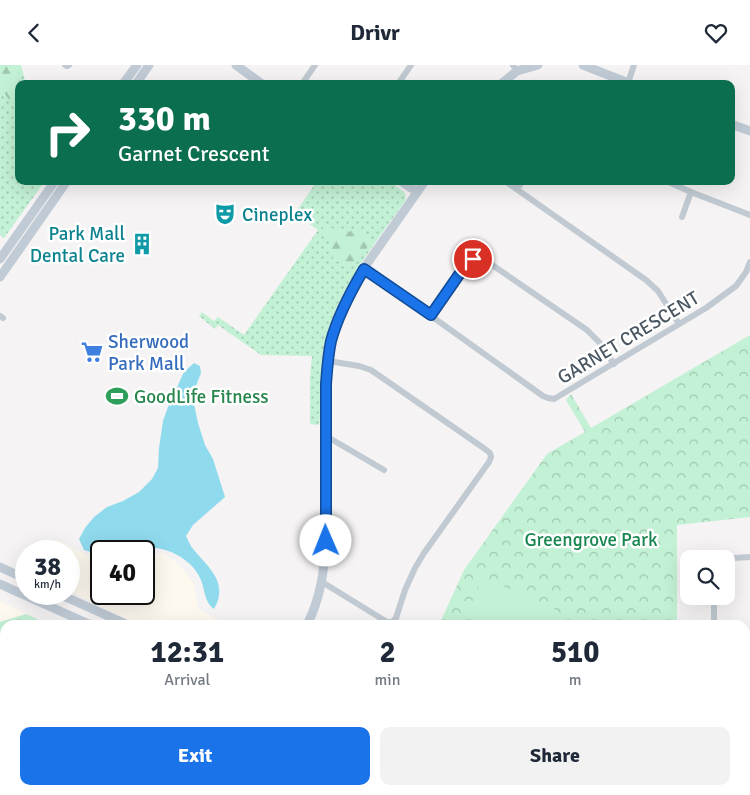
<!DOCTYPE html>
<html lang="en">
<head>
<meta charset="utf-8">
<style>
  :root { --surface:#fff; --page:#f2f2f3; --text:#1f2937; --muted:#747a83; --accent:#1a73e8 }
  body { margin:0; font-family:Signika,sans-serif; background:var(--page); color:var(--text); height:100vh; display:flex; flex-direction:column; font-size:19px; white-space:nowrap }
  * { box-sizing:border-box; margin:0 }
  p { font-size:16px; color:var(--muted) }
  .icon { flex:none; width:28px; height:28px; fill:none; stroke:currentColor; stroke-width:2; stroke-linecap:round; stroke-linejoin:round }
  .map { position:relative; flex:1; overflow:hidden }
  .side { position:absolute; left:0px; top:555px; width:750px; height:175px; display:flex; flex-direction:column; background:var(--surface); border-radius:15px 15px 0 0; box-shadow:0 5px 20px #0002 }
  .side>* { flex:none }
  .guide { position:absolute; left:15px; top:15px; width:720px; height:105px; border-radius:10px; box-shadow:0 5px 20px #0002; background:#0b6e4f; color:#fff; overflow:hidden }
  .tools { position:absolute; left:680px; top:485px; display:grid; gap:10px }
  .tools a { display:grid; place-items:center; width:55px; height:55px; border-radius:10px; background:var(--surface); box-shadow:0 5px 20px #0002; font-size:25px }
  .speed { position:absolute; left:15px; top:475px; display:flex; gap:10px; font-size:25px; font-weight:700; text-align:center }
  .speed>* { display:grid; place-content:center; width:65px; height:65px; border-radius:50%; background:var(--surface); box-shadow:0 5px 20px #0002; line-height:1 }
  .speed small { font-size:12px; font-weight:400 }
  .speed .limit { border:2px solid #111; border-radius:8px; background:#fff; color:#111 }
  .pin { position:absolute; display:grid; place-items:center; width:42px; height:42px; color:#fff; margin:-21px; border:2px solid #fff; border-radius:50%; box-shadow:0 1px 5px #0007 }
  .me { position:absolute; width:55px; margin:-28px; rotate:359deg; stroke-linejoin:round; filter:drop-shadow(0 0 4px #0008) }
  .turn { display:flex; align-items:center; gap:18px; height:105px; padding:0 20px; font-size:22px }
  .turn .icon { width:65px; height:65px; stroke-width:2.5 }
  .turn b { display:block; font-size:35px; line-height:42px }
  .eta { display:flex; justify-content:space-evenly; align-items:center; height:85px; text-align:center }
  .eta b { font-size:30px; font-weight:700; line-height:35px }
  .primary-button { display:flex; gap:10px; margin-top:auto; padding:10px 20px }
  .primary-button a { flex:1; height:58px; border-radius:10px; background:var(--accent); color:#fff; font-size:20px; font-weight:700; line-height:58px; text-align:center }
  .primary-button a+a { background:var(--page); color:var(--text) }
  header { display:flex; justify-content:space-between; align-items:center; height:65px; padding:0 20px; background:var(--surface); font-size:22px; font-weight:700 }
  .map>svg:first-child { display:block }
  .commercial { fill:#fdf9ef }
  .grass { fill:url(#grass-dots) }
  .forest { fill:url(#forest-firs) }
  .park { fill:url(#park-crowns) }
  .pitch { fill:#c3f1d5 }
  .water { fill:#90daee }
  .lines { fill:none; stroke-linecap:round; stroke-linejoin:round }
  .street { stroke:#c1cad2; stroke-width:6 }
  .secondary { stroke:#c1cbd6; stroke-width:9 }
  .route-casing { stroke:#114b97; stroke-width:12 }
  .route { stroke:#1a73e8; stroke-width:9 }
  .labels { text-anchor:middle; stroke-width:5; stroke-linejoin:round; paint-order:stroke }
  .culture-label { font-size:19px; fill:#0d838f; stroke:#fff; text-anchor:start }
  .street-label { font-size:19px; fill:#4a5661; stroke:#fff }
  .shop-label { font-size:19px; fill:#366cbe; stroke:#fff; text-anchor:start }
  .leisure-label { font-size:19px; fill:#27864d; stroke:#fff; text-anchor:start }
  .park-label { font-size:19px; fill:#17864f; stroke:#fff }
</style>
</head>
<body>
<header><svg class="icon" aria-label="back" viewBox="0 0 24 24"><path d="M15 5l-7 7 7 7"/></svg>Drivr<svg class="icon" aria-label="heart" viewBox="0 0 24 24"><path d="M12 20l-8-8c-3-5 5-10 8-4 3-6 11-1 8 4z"/></svg></header>
<div class="map">
<svg width="750" height="730" viewBox="0 0 750 730">
  <defs>
    <pattern id="grass-dots" width="8" height="8" patternUnits="userSpaceOnUse" patternTransform="scale(1.25)"><rect width="8" height="8" fill="#c3f1d5"/><path d="M2 2h.1M6 6h.1" fill="none" stroke="#a0c6b0" stroke-width="1.8" stroke-linecap="round"/></pattern>
    <pattern id="forest-firs" width="22" height="20" patternUnits="userSpaceOnUse" patternTransform="scale(1.25)"><rect width="22" height="20" fill="#c3f1d5"/><path d="M5 1l3.5 6h-7zM16 11l3.5 6h-7z" fill="#a0c6b0"/></pattern>
    <pattern id="park-crowns" width="20" height="18" patternUnits="userSpaceOnUse" patternTransform="scale(1.25)"><rect width="20" height="18" fill="#c3f1d5"/><path d="M2 6a3 3 0 1 1 6 0M12 15a3 3 0 1 1 6 0" fill="none" stroke="#a0c6b0"/></pattern>
  </defs>
  <rect width="100%" height="100%" fill="#f5f3f3"/>
  <g class="commercial">
    <path d="M57 475 98 495 101 494V529H144V490L163 488 179 499 194 519 198 544 228 560H139L69 526V486H50Z"/>
    <path d="M0 536 26 549 0 557Z"/>
  </g>
  <g class="grass">
    <path d="M0 0H21L26 19H19V116H45L4 173 0 170Z"/>
    <path d="M317 116H389L404 127 406 131 405 136C372 183 333 229 323 287 319 311 322 336 319 360L310 359V312L312 291 261 290 218 260 215 264 199 251 202 247 214 256 218 252 244 270 318 165 292 146 296 147Z"/>
    <path d="M533 725H635L574 730H533Z"/>
  </g>
  <g class="forest">
    <path d="M0 0H16L21 19H19V42L13 41 0 21Z"/>
    <path d="M325 159 334 164 349 167 354 164 371 174 372 176 359 194 352 201 346 200 338 197 332 191 330 175 322 161Z"/>
  </g>
  <g class="park">
    <path d="M750 270V452L677 460V560H439L464 505 547 389 585 367 566 335 571 329 591 363Z"/>
    <path d="M26 549 50 560H5V619L0 620V557Z"/>
    <path d="M461 725H533V730H459Z"/>
  </g>
  <path class="pitch" d="M483 512 559 546 553 560H495L467 548Z"/>
  <path class="water" d="M194 298 200 301 201 308 194 326 193 334 198 358 205 380 213 394 225 432 193 460 186 471C188 475 190 481 194 485 209 503 229 518 214 544 204 537 205 523 200 513 193 497 173 485 156 483 146 483 138 486 129 486 120 487 110 486 101 486L100 490 84 485 79 474 85 463 94 452 107 442 123 436 139 427 152 414 158 403 159 383 163 356 168 342 184 307Z"/>
  <g class="lines">
    <g class="street">
      <path d="M65 0 67 1 69 0"/>
      <path d="M513 0 517 6"/>
      <path d="M628 18 634 0"/>
      <path d="M302 19 315 0"/>
      <path d="M398 19 411 0"/>
      <path d="M505 116 646 215 658 226 679 259"/>
      <path d="M666 116 691 127 750 150"/>
      <path d="M517 124 523 116"/>
      <path d="M682 152 691 127"/>
      <path d="M364 203 543 331 548 333 554 334 706 243 736 221 746 207 750 197"/>
      <path d="M431 250 465 201 473 194 485 195 587 265 599 277 614 299"/>
      <path d="M0 251 3 253"/>
      <path d="M326 371 384 405"/>
      <path d="M326 476 344 477"/>
      <path d="M718 494 750 492"/>
      <path d="M322 517 387 557H392L396 553 405 525 415 503 424 488 489 397 491 392 490 388 485 384 371 305 359 301 328 296"/>
      <path d="M714 531V560"/>
      <path d="M745 644H750"/>
      <path d="M0 657 5 656"/>
      <path d="M300 725 308 730"/>
      <path d="M11 730 14 725"/>
      <path d="M106 730 110 725"/>
    </g>
    <g class="secondary">
      <path d="M236 0 262 19"/>
      <path d="M583 0 631 19"/>
      <path d="M123 19 137 0"/>
      <path d="M136 19 149 0"/>
      <path d="M501 19 517 6 538 0"/>
      <path d="M731 59 750 66"/>
      <path d="M401 116 417 127"/>
      <path d="M0 194 55 116"/>
      <path d="M0 212 67 116"/>
      <path d="M0 502 26 514"/>
      <path d="M0 519 91 560"/>
      <path d="M59 529 128 560"/>
      <path d="M307 560C321 532 324 506 326 476V319L331 276 339 254 353 223 364 203 425 116"/>
      <path d="M745 723H750"/>
      <path d="M394 725 403 730"/>
      <path d="M413 725 421 730"/>
      <path d="M643 730 722 725"/>
    </g>
  </g>
  <g class="lines">
    <g class="route-casing">
      <path id="route" d="M326 476V319C327 305 328 290 331 276 338 250 351 226 364 204L431 250 465 201 473 194"/>
    </g>
    <use href="#route" class="route"/>
  </g>
  <defs>
    <g id="theatre-bare" transform="scale(1.725)"><path d="M-5-5.5Q0-4 5-5.5V0Q5 5 0 6Q-5 5-5 0ZM-3.3-2.5H-1v1.5H-3.3ZM1-2.5H3.3v1.5H1ZM-2.8 1Q0 5.5 2.8 1Z" fill="#0f9aa8" stroke="#fff" stroke-width="2.5" paint-order="stroke"/></g>
    <g id="building-bare" transform="scale(1.725)"><path d="M-4-6H4V6H1V3H-1V6H-4ZM-2.5-4.3h1.7v1.8h-1.7ZM.8-4.3h1.7v1.8H.8ZM-2.5-1h1.7V.8h-1.7ZM.8-1h1.7V.8H.8Z" fill="#0f9aa8" stroke="#fff" stroke-width="2.5" paint-order="stroke"/></g>
    <g id="supermarket-bare" transform="scale(1.725)"><path d="M-6-5.5h2.5l.6 2H6L4.5 2H-2.5L-4.4-4H-6ZM-1.5 3.2a1.3 1.3 0 1 0 .1 0ZM3 3.2a1.3 1.3 0 1 0 .1 0Z" fill="#3f7fe0" stroke="#fff" stroke-width="2.5" paint-order="stroke"/></g>
    <g id="stadium-bare" transform="scale(1.725)"><path d="M0-5a6.5 5 0 1 0 0 10a6.5 5 0 1 0 0-10ZM-3.5-1.8h7v3.6h-7Z" fill="#2e9e5b" stroke="#fff" stroke-width="2.5" paint-order="stroke"/></g>
  </defs>
  <g fill-rule="evenodd">
    <use href="#theatre-bare" x="225" y="149"/>
    <use href="#building-bare" x="142" y="179"/>
    <use href="#supermarket-bare" x="92" y="287"/>
    <use href="#stadium-bare" x="117" y="331"/>
  </g>
  <g class="labels">
    <g class="culture-label">
      <text x="242" y="156">Cineplex</text>
      <text x="125" y="175" text-anchor="end">Park Mall<tspan x="125" dy="22">Dental Care</tspan></text>
    </g>
    <g class="street-label">
      <text transform="translate(628 272) rotate(-31)" y="7">GARNET CRESCENT</text>
    </g>
    <g class="shop-label">
      <text x="108" y="283">Sherwood<tspan x="108" dy="22">Park Mall</tspan></text>
    </g>
    <g class="leisure-label">
      <text x="134" y="338">GoodLife Fitness</text>
    </g>
    <g class="park-label">
      <text x="591" y="481">Greengrove Park</text>
    </g>
  </g>
</svg>
<div class="tools">
<a><svg class="icon" aria-label="search" viewBox="0 0 24 24"><circle cx="10" cy="10" r="6"/><path d="M15 15l6 6"/></svg></a>
</div>
<div class="speed"><div>38<small>km/h</small></div><div class="limit">40</div></div>
<div class="pin" style="left:473px;top:194px;background:#d93025"><svg class="icon" aria-label="arrive" viewBox="0 0 24 24"><path d="M6 21V4h12l-3 4 3 4H6"/></svg></div>
<svg class="me" style="left:326px;top:476px" viewBox="-20 -20 40 40"><circle r="19" fill="#fff"/><path d="M0-13L10 11 0 6-10 11z" fill="#1a73e8"/></svg>
<div class="guide">
<div class="turn"><svg class="icon" aria-label="right" viewBox="0 0 24 24"><path d="M7 20v-9h11M14 6l5 5-5 5"/></svg><div><b>330 m</b>Garnet Crescent</div></div>
</div>
<section class="side">
<div class="eta">
<div><b>12:31</b><p>Arrival</p></div>
<div><b>2</b><p>min</p></div>
<div><b>510</b><p>m</p></div>
</div>
<div class="primary-button"><a>Exit</a><a>Share</a></div>
</section>
</div>
</body>
</html>
